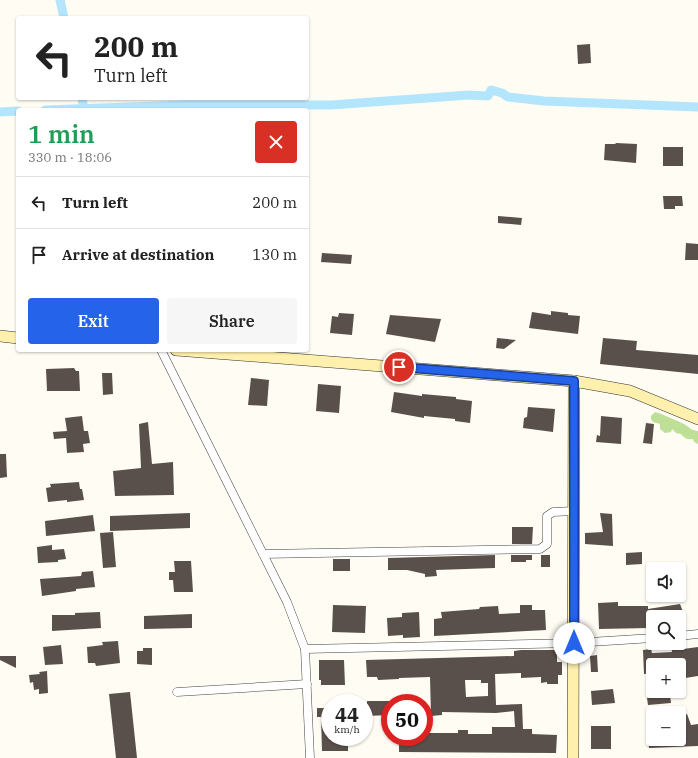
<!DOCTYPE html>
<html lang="en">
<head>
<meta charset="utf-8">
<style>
  :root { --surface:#fff; --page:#f6f6f6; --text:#222; --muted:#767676; --line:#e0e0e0; --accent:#2563eb }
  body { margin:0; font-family:"IBM Plex Serif",serif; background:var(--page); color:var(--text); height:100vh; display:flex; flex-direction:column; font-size:15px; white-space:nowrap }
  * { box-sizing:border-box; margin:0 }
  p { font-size:13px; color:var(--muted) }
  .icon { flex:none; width:22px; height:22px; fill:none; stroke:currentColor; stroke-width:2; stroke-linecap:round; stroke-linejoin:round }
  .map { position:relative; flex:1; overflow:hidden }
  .panel { position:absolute; left:16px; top:108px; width:293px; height:244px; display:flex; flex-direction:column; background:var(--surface); border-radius:4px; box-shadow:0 1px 3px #0004 }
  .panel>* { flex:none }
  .hud { position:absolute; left:16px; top:16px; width:293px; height:84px; border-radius:4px; box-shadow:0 1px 3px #0004; background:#fff; color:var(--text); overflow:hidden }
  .buttons { position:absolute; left:646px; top:562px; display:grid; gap:8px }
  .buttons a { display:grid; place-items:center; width:40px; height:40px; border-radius:4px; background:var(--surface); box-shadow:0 1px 3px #0004; font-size:20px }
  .speed { position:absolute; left:321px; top:694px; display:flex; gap:8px; font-size:20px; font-weight:700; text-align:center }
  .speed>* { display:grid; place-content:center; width:52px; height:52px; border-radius:50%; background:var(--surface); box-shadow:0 1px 3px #0004; line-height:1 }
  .speed small { font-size:10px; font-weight:400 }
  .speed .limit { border:6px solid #d22; background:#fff; color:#111 }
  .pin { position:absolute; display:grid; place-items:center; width:34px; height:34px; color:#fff; margin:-17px; border:2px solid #fff; border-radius:50%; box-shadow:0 1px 4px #0007 }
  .me { position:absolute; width:44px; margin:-22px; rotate:0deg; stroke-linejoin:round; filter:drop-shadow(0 0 3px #0008) }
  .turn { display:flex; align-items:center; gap:14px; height:84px; padding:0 12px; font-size:18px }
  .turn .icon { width:52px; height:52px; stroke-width:2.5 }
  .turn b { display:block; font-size:28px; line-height:34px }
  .round { display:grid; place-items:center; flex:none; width:42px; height:42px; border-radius:4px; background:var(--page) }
  .overview { display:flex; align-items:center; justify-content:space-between; height:68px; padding:0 12px }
  h1 { font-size:24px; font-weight:600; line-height:30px; color:#1e9e55 }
  .button { display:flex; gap:8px; margin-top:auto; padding:8px 12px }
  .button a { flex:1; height:46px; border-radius:4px; background:var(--accent); color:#fff; font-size:16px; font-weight:600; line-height:46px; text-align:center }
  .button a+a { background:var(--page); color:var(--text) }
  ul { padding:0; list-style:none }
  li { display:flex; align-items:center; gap:12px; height:52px; padding:0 12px; border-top:1px solid var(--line) }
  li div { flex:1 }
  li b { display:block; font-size:15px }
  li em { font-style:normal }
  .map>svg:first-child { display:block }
  .forest { fill:#bde096 }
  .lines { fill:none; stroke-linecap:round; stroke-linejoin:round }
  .canal { stroke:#b3e5fc; stroke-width:9 }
  .building { fill:#5a504b; fill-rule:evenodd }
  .street-casing { stroke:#434343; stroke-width:9 }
  .secondary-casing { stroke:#323232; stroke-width:12 }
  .street { stroke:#fff; stroke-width:8 }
  .secondary { stroke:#fff0ae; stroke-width:11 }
  .route-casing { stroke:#184099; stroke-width:10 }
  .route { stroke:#2563eb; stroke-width:7 }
</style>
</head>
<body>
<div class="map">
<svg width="698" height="758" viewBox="0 0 698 758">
  <rect width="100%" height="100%" fill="#fffcf3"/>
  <path class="forest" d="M655 412C665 415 675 420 684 424 691 428 690 430 698 431V444L694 442 693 439C687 440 684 438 681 434L676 433 672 429 671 432 665 433 660 429V424L653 422 651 419V416Z"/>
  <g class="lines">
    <g class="canal">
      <path d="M60 0 64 18"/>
      <path d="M82 98 84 109"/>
      <path d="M45 110 185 105H331L469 95 488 96 491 90 502 93 508 97 544 101 698 107"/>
      <path d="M0 112 18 111"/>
    </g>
  </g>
  <g class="building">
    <path d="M590 44 591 63 578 64 577 45Z"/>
    <path d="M616 143 637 144 636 163 604 160 605 144H615Z"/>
    <rect x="663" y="147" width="20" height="19"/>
    <path d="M663 196H682L683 206H675V209H664Z"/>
    <path d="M498 216 522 218 521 225 498 223Z"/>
    <path d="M686 243 698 244V260H685Z"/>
    <path d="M322 253 352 255 351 264 321 262Z"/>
    <path d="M551 311 568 313V315L580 316 578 334 529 328 532 312 551 315Z"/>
    <path d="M339 313 354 314 352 335 330 333 332 316 338 317Z"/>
    <path d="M390 315 441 319 435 342 386 334Z"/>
    <path d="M497 338 516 340 504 349 496 348Z"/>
    <path d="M603 338 637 341 636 350 698 355V374L600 364Z"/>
    <path d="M74 368 76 371H79L80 391H47L46 369Z"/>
    <path d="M102 373H112L113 394 103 395Z"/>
    <path d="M251 378 269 380 267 406 248 405Z"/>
    <path d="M318 384 341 386 339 413 316 411Z"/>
    <path d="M394 392 422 396V394L456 397V399L472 401 470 423 455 421V419L424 416V418L391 412Z"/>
    <path d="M528 407 555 409 553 432 523 428 524 418 527 417Z"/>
    <path d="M82 416 84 431H88L90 443 83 444 84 452 67 453 66 438 54 439 53 432 67 431 65 418Z"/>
    <path d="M601 416 622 418 621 444 596 442 597 435 600 436Z"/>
    <path d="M148 422 152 464 173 462 174 495 115 496 113 471 141 468 139 424Z"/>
    <path d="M646 423 654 424 652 444 643 443Z"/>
    <path d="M0 454H6L7 477 0 478Z"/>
    <path d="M79 482 80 489H82L84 500 67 502V500L48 502 46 488 51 487 50 484Z"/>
    <path d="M190 513V528L110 531V516Z"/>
    <path d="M600 513 612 514 613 546 585 544V533L603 532Z"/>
    <path d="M93 515 95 531 46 536 45 521Z"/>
    <path d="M512 527H533L532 544H512Z"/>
    <path d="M113 532 116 567 103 568 100 533Z"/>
    <path d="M52 545V550L64 549 66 559 58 560V562L38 563 37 547Z"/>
    <path d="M642 552V564L626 565V553Z"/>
    <path d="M495 555V568L436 570 437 576 425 577V574L407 570H388V558Z"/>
    <path d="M511 555H532V560H526V562H511Z"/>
    <rect x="541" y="555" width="9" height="12"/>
    <rect x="333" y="559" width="17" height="12"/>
    <path d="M174 561H191L193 592H174L173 580H169V572H175Z"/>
    <path d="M93 571 95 587 76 589V591L42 596 40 579 81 576 82 572Z"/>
    <path d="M618 602V606H648V609L680 604 685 617H648L649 628 599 629 598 603Z"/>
    <path d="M333 605 366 606 365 633 332 632Z"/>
    <path d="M520 605H532V610H545L546 630 434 636V619L442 618 441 612 479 609 480 607 498 606 499 614 520 613Z"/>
    <path d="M100 612 101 628 52 631V615H75V613Z"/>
    <path d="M419 612 420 637 403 638V635L388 636 387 618 402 617V613Z"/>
    <path d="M192 614V628L144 629V616Z"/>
    <path d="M118 641 120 663 96 666 95 663H88L87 647 103 645 102 642Z"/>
    <path d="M61 645 63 664 45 665 43 647Z"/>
    <path d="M682 645 683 649 698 647V676L679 679V665H653V673L644 674 643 650 651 649 652 653 672 652 671 646Z"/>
    <path d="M143 648H152V665L137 664V651H143Z"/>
    <path d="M521 650H557V662H562V675H558V684H547V682L541 683V677L521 678V673L495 674 496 705 522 704 523 729H532V734L557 735 556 753 399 752V737H424V733H458V730H468V734H492V727H515L514 711 496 713 442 712V715L431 716 430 677 399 678V679L378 680 377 677H367L366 660 514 656V651ZM465 680H481V683H488V696L466 697Z"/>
    <path d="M597 655 598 672H591L590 656Z"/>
    <path d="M0 656H16V668L0 660Z"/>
    <path d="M319 660H344L345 685H321V680H319Z"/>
    <path d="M47 671 48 693 39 694V689L34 690 33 682 30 683 29 675 40 674 39 672Z"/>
    <path d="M613 689 615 703 592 705 591 691Z"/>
    <path d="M130 692 137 758H116L109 694Z"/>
    <path d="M670 695 671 703 648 705 647 698Z"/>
    <path d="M367 701H390V715L367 716Z"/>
    <path d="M317 708H330V737H348V751H322L321 717H317Z"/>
    <path d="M687 714 691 725 698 724V746L649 748 648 739H679V725H682L680 716Z"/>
    <rect x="591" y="726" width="20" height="23"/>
  </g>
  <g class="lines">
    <g class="street-casing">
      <g id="street">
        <path d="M161 350 287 602 305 649 310 758"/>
        <path d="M263 554 540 549 547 544V516L553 512 574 511"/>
        <path d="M679 636 698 634"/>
        <path d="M305 649 574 643 653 638"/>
        <path d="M177 692 307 684"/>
      </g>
    </g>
    <g class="secondary-casing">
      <g id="secondary">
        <path d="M0 336 18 338"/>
        <path d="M176 350 574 381 630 391 698 419"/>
        <path d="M573 758 574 381"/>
      </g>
    </g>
    <use href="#street" class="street"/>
    <use href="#secondary" class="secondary"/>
  </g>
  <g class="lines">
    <g class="route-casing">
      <path id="route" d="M399 367 574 381V643"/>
    </g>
    <use href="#route" class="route"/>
  </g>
</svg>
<div class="buttons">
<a><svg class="icon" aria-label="sound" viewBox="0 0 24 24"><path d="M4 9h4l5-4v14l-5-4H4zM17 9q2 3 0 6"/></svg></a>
<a><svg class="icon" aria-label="search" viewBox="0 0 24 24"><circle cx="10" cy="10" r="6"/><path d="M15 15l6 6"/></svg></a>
<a>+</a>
<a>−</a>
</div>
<div class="speed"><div>44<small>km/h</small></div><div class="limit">50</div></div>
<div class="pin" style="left:399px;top:367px;background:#d93025"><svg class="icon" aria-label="arrive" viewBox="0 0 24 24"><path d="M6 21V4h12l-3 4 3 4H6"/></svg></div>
<svg class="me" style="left:574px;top:643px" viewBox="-20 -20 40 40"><circle r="19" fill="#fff"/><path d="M0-13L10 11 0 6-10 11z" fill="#2563eb"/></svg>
<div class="hud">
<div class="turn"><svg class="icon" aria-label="left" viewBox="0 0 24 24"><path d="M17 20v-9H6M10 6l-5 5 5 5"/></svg><div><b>200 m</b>Turn left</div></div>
</div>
<section class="panel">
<div class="overview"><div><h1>1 min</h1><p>330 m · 18:06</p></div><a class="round" style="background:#d93025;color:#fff"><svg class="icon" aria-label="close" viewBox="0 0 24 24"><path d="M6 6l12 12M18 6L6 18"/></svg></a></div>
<ul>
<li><svg class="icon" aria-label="left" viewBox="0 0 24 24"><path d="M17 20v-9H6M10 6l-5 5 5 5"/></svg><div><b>Turn left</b></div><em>200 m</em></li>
<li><svg class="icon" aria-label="arrive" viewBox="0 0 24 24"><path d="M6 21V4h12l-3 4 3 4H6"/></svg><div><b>Arrive at destination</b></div><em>130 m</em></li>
</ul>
<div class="button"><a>Exit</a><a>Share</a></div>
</section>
</div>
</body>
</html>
